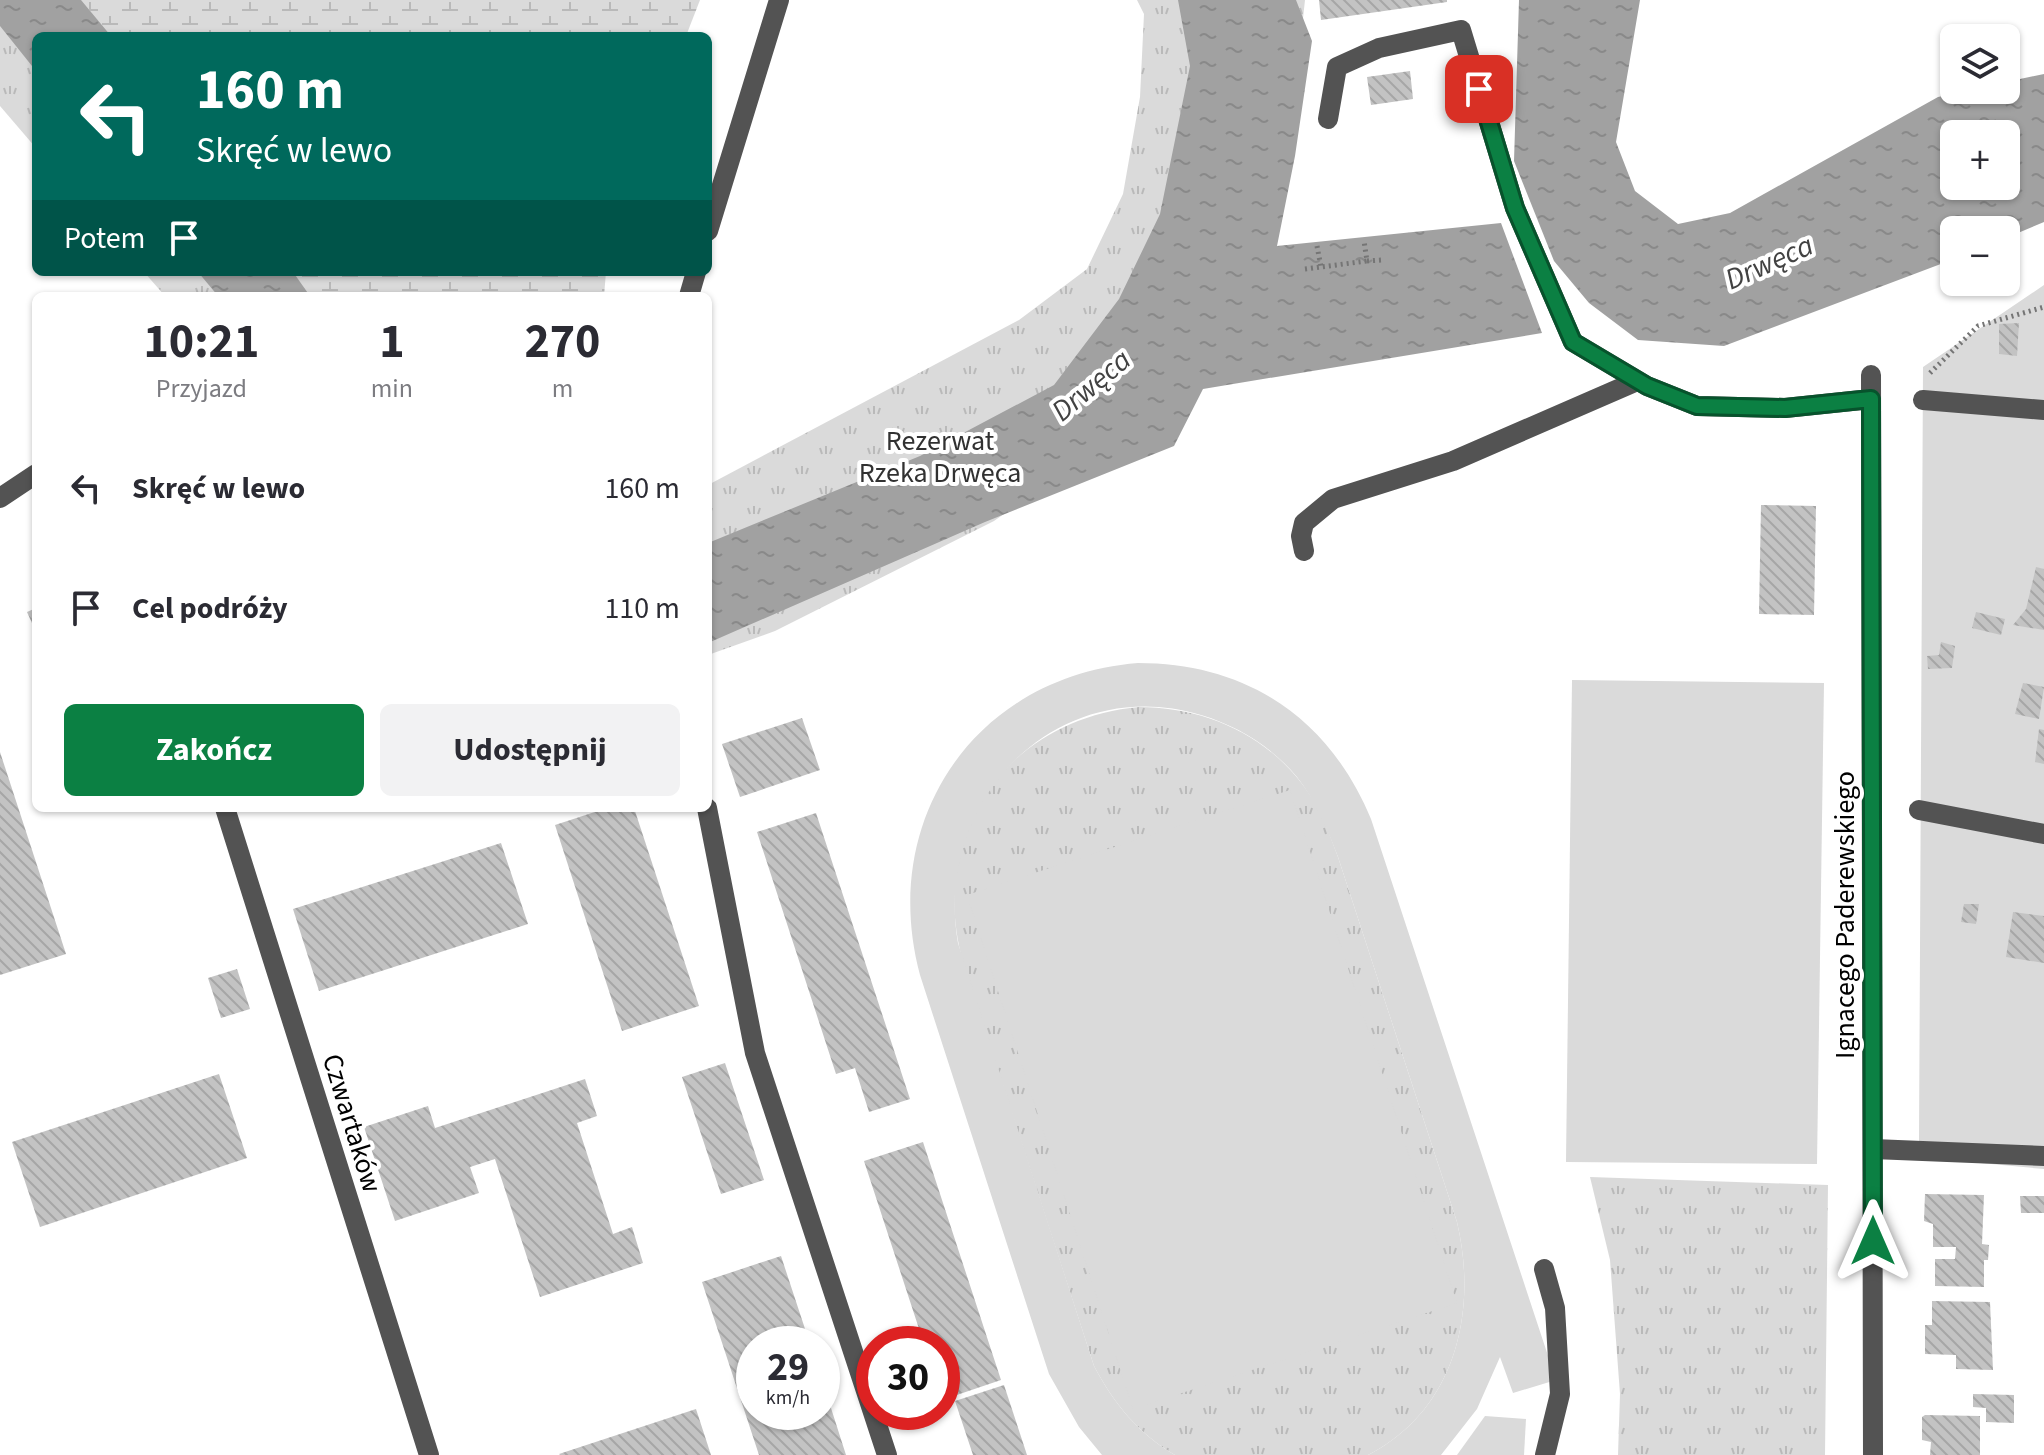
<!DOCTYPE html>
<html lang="pl">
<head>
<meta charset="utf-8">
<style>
  :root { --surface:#fff; --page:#f2f2f3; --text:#2b2b33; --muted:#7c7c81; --accent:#0b8043 }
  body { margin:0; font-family:"Source Sans 3",sans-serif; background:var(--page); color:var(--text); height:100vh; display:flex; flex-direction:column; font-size:30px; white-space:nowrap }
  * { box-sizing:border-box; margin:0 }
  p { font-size:26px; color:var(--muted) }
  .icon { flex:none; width:44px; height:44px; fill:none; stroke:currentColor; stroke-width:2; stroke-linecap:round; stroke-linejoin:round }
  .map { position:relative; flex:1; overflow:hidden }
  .details { position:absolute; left:32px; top:292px; width:680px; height:520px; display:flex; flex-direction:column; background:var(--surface); border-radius:12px; box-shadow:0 2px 6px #0004 }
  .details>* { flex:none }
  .top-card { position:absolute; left:32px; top:32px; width:680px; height:244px; border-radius:12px; box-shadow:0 2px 6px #0004; background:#00695c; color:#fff; overflow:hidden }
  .tools { position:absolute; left:1940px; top:24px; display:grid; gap:16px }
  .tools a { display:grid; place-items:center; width:80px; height:80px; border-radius:12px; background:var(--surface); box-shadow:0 2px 6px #0004; font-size:40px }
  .speed { position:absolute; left:736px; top:1326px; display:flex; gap:16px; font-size:40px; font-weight:700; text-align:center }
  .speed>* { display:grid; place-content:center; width:104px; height:104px; border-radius:50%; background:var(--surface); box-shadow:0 2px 6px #0004; line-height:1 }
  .speed small { font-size:20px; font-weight:400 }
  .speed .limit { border:12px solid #d22; background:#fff; color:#111 }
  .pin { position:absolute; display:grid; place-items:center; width:68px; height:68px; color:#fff; margin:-34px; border-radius:16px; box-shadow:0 4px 12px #0006 }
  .me { position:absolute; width:88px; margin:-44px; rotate:0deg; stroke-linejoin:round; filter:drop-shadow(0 0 6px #0008) }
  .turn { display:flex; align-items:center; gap:28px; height:168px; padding:0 32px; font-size:36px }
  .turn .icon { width:104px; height:104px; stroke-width:2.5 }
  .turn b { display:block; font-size:56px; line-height:68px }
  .then { display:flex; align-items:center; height:76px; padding:0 32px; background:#0003; gap:16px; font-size:30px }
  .eta { display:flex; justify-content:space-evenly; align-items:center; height:136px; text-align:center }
  .eta b { font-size:48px; font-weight:700; line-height:56px }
  .cta { display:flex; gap:16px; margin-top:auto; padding:16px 32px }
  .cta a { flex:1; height:92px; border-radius:12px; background:var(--accent); color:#fff; font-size:32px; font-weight:700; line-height:92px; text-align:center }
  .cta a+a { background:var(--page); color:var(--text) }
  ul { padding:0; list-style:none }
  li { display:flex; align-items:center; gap:24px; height:120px; padding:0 32px }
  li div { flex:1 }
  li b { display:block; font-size:30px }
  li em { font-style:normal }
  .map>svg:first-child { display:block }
  .grass { fill:url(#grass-tufts) }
  .wetland { fill:url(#wetland-marsh) }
  .garden { fill:#dadada }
  .water { fill:url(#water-ripples); fill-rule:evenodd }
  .building { fill:url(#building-back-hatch) }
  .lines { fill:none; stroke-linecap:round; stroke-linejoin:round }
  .path { stroke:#757575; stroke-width:5; stroke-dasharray:2 4; stroke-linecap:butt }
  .minor { stroke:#535353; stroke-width:20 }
  .route-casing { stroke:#07532c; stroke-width:20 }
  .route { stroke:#0b8043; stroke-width:14 }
  .labels { text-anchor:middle; stroke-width:8; stroke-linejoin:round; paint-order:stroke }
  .park-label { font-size:28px; fill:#313131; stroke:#fff }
  .street-label { font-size:28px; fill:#000; stroke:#fff }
  .water-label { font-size:30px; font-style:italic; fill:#424242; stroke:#fff }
</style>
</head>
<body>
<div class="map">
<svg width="2044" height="1455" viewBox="0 0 2044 1455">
  <defs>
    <pattern id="grass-tufts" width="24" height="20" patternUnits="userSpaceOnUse" patternTransform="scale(2)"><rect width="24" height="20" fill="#dadada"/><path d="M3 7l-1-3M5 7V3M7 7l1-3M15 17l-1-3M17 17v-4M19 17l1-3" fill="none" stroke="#b9b9b9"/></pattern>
    <pattern id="wetland-marsh" width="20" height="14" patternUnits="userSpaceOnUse" patternTransform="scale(2)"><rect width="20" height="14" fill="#dadada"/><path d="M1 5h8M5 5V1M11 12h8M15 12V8" fill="none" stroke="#b9b9b9"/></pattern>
    <pattern id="water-ripples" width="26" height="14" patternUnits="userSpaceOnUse" patternTransform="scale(2)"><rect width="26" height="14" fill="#a1a1a1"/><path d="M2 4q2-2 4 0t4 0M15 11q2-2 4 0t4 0" fill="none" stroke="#898989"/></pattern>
    <pattern id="building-back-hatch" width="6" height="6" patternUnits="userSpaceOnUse" patternTransform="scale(2)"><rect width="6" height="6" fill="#c3c3c3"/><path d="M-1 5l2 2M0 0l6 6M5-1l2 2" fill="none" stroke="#a6a6a6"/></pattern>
  </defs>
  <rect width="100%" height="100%" fill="#fff"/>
  <g class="grass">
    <path d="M0 0H134L166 36H36V148L0 106Z"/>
    <path d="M1137 0H1305L1281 219 1152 410 994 521 775 631 708 655V485L1019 320 1087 269 1123 194 1140 97 1144 14Z"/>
    <path d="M144 272H376L395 296H165Z"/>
    <path d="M1139 707C1207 707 1272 737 1310 795 1323 814 1330 836 1338 857L1457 1222C1478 1311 1456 1410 1368 1455H1175C1139 1434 1114 1404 1094 1366L963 962C927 834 1007 719 1139 707Z"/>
    <path d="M1590 1177 1828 1185 1825 1455H1618L1620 1394 1610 1260Z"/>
  </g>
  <g class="wetland">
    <path d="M81 0H700L686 36H111Z"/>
    <path d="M293 272H606L604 296H310Z"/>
  </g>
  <g class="garden">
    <path d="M2044 285V1169L1916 1157 1919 1142 1923 367Z"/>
    <path d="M1138 663C1247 663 1329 718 1371 819L1556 1380 1513 1393 1500 1357 1477 1409 1441 1455H1368C1456 1410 1478 1311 1457 1222L1338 857C1327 829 1316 801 1297 777 1272 747 1238 726 1201 715 1057 672 933 800 958 943L1094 1366C1114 1404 1139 1434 1175 1455H1102L1079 1427 1049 1374 920 975C878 819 976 676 1138 663Z"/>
    <path d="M1572 680 1824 683 1817 1164 1566 1162Z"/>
    <path d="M1290 790 1457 1303 1133 1409 967 895Z"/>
    <path d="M1485 1416 1526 1419 1524 1455H1457Z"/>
  </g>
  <g class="water">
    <path d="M0 0H81L111 36H36V71L0 26Z"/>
    <path d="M1178 0H1296L1312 41 1295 156 1277 246 1501 223 1542 333 1203 389 1174 446 985 522 708 643V543L920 456 1054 385 1119 299 1160 214 1190 66Z"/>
    <path d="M1519 0H1640L1616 142 1635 191 1678 224 1730 213 1938 97 1970 90H2006V82L2044 74V222L2006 238V230H1954V259L1724 346 1638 340 1589 303 1554 261 1514 161ZM1954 134H2006V186H1954Z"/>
    <path d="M198 272H293L310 296H218Z"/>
  </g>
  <g class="building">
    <path d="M1319 0H1447V2L1321 20Z"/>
    <path d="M1410 71 1413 99 1371 105 1367 77Z"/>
    <path d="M2019 323 2017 356 1999 354V324Z"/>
    <path d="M1761 505 1816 506 1814 615 1759 614Z"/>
    <path d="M2036 567 2044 569V630L2013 625 2026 609Z"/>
    <path d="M36 608V632L27 612Z"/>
    <path d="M1976 612 2005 619 2001 635 1972 628Z"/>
    <path d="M1941 642 1955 646 1952 668 1928 669 1927 656 1939 655Z"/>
    <path d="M2023 683 2044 687 2039 719 2015 714Z"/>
    <path d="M802 718 820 770 740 797 722 744Z"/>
    <path d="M2039 729 2044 730V764L2035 762Z"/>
    <path d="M0 752 66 954 0 975Z"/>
    <path d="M607 808H634L699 1006 622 1031 555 825Z"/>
    <path d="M816 813 910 1099 869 1112 855 1068 836 1074 757 832Z"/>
    <path d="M501 843 528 924 319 991 293 909Z"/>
    <path d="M1964 904H1979L1976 924 1961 922Z"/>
    <path d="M2013 912 2044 916V963L2006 957Z"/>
    <path d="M237 969 250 1009 221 1018 208 978Z"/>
    <path d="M725 1063 764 1180 721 1194 682 1077Z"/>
    <path d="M219 1074 247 1158 40 1227 12 1142Z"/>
    <path d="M585 1079 597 1116 577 1123 613 1234 632 1227 643 1263 540 1297 495 1159 470 1167 479 1193 395 1221 364 1127 428 1106 435 1128Z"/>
    <path d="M923 1142 1001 1380 942 1400V1344H924L864 1161Z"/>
    <path d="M1925 1194 1984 1195 1982 1244 1989 1245 1988 1260H1984V1287L1935 1286V1259H1955L1956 1247H1933V1224L1924 1221Z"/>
    <path d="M2020 1196H2044V1213H2021Z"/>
    <path d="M781 1256 810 1344H754V1412H822L823 1383 846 1455H759L702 1282Z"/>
    <path d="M1932 1301 1990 1302 1993 1370 1956 1369V1355L1925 1354V1325H1932Z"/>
    <path d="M1004 1385 1027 1455H973L955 1401Z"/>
    <path d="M1973 1394 2014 1395V1423L1986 1422V1408L1973 1407Z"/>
    <path d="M696 1409 711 1455H560L559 1454Z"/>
    <path d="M1925 1415 1980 1416V1455H1930L1931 1442 1922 1440V1417Z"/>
  </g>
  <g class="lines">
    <g class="path">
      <path d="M1317 246 1321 267"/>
      <path d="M1367 261 1381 260"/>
      <path d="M1305 269 1367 261 1364 241"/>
      <path d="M1930 373 1978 326 2044 307"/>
    </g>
    <g class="minor">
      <path d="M1328 119 1337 67 1379 48 1461 30 1515 208 1573 342 1647 386 1697 406 1785 408 1871 399"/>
      <path d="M708 231 779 0"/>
      <path d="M689 296 696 272"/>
      <path d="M1871 375 1873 1455"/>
      <path d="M1923 400 2044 410"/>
      <path d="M0 498 36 474"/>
      <path d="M1304 551 1301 536 1304 523 1333 499 1453 461 1637 381"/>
      <path d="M225 808 429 1455"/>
      <path d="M707 808 755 1053 887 1455"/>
      <path d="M1919 810 2044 834"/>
      <path d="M1873 1149 2044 1156"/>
      <path d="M1544 1269 1555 1308 1560 1394 1545 1455"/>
    </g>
  </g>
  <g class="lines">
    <g class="route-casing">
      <path id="route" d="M1479 89 1515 208 1573 342 1647 386 1697 406 1785 408 1871 399 1873 1241"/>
    </g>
    <use href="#route" class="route"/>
  </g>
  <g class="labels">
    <g class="park-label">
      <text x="940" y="450">Rezerwat<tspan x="940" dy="32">Rzeka Drwęca</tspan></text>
    </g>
    <g class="street-label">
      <text transform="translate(1844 915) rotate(-90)" y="10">Ignacego Paderewskiego</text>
      <text transform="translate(353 1123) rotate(73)" y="10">Czwartaków</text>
    </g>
    <g class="water-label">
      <text transform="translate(1769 262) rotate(-24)" y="10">Drwęca</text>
      <text transform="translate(1091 385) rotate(-40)" y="10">Drwęca</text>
    </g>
  </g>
</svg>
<div class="tools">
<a><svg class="icon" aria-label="layers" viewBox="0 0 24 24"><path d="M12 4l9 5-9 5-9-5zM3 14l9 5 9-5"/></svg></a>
<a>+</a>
<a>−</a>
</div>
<div class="speed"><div>29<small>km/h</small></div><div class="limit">30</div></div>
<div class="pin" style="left:1479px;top:89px;background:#d93025"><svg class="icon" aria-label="arrive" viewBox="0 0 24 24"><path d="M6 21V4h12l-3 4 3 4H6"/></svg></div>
<svg class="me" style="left:1873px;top:1241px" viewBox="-20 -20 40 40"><path d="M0-17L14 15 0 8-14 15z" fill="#0b8043" stroke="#fff" stroke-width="4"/></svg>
<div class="top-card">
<div class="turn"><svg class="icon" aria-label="left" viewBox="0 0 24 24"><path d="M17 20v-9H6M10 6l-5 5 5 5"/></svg><div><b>160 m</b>Skręć w lewo</div></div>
<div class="then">Potem<svg class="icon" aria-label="arrive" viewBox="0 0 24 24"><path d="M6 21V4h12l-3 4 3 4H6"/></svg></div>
</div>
<section class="details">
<div class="eta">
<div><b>10:21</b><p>Przyjazd</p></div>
<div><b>1</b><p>min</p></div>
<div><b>270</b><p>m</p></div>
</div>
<ul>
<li><svg class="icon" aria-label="left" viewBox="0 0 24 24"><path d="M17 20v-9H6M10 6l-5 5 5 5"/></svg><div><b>Skręć w lewo</b></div><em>160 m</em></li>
<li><svg class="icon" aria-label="arrive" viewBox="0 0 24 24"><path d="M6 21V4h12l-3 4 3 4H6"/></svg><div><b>Cel podróży</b></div><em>110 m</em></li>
</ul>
<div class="cta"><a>Zakończ</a><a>Udostępnij</a></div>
</section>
</div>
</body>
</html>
